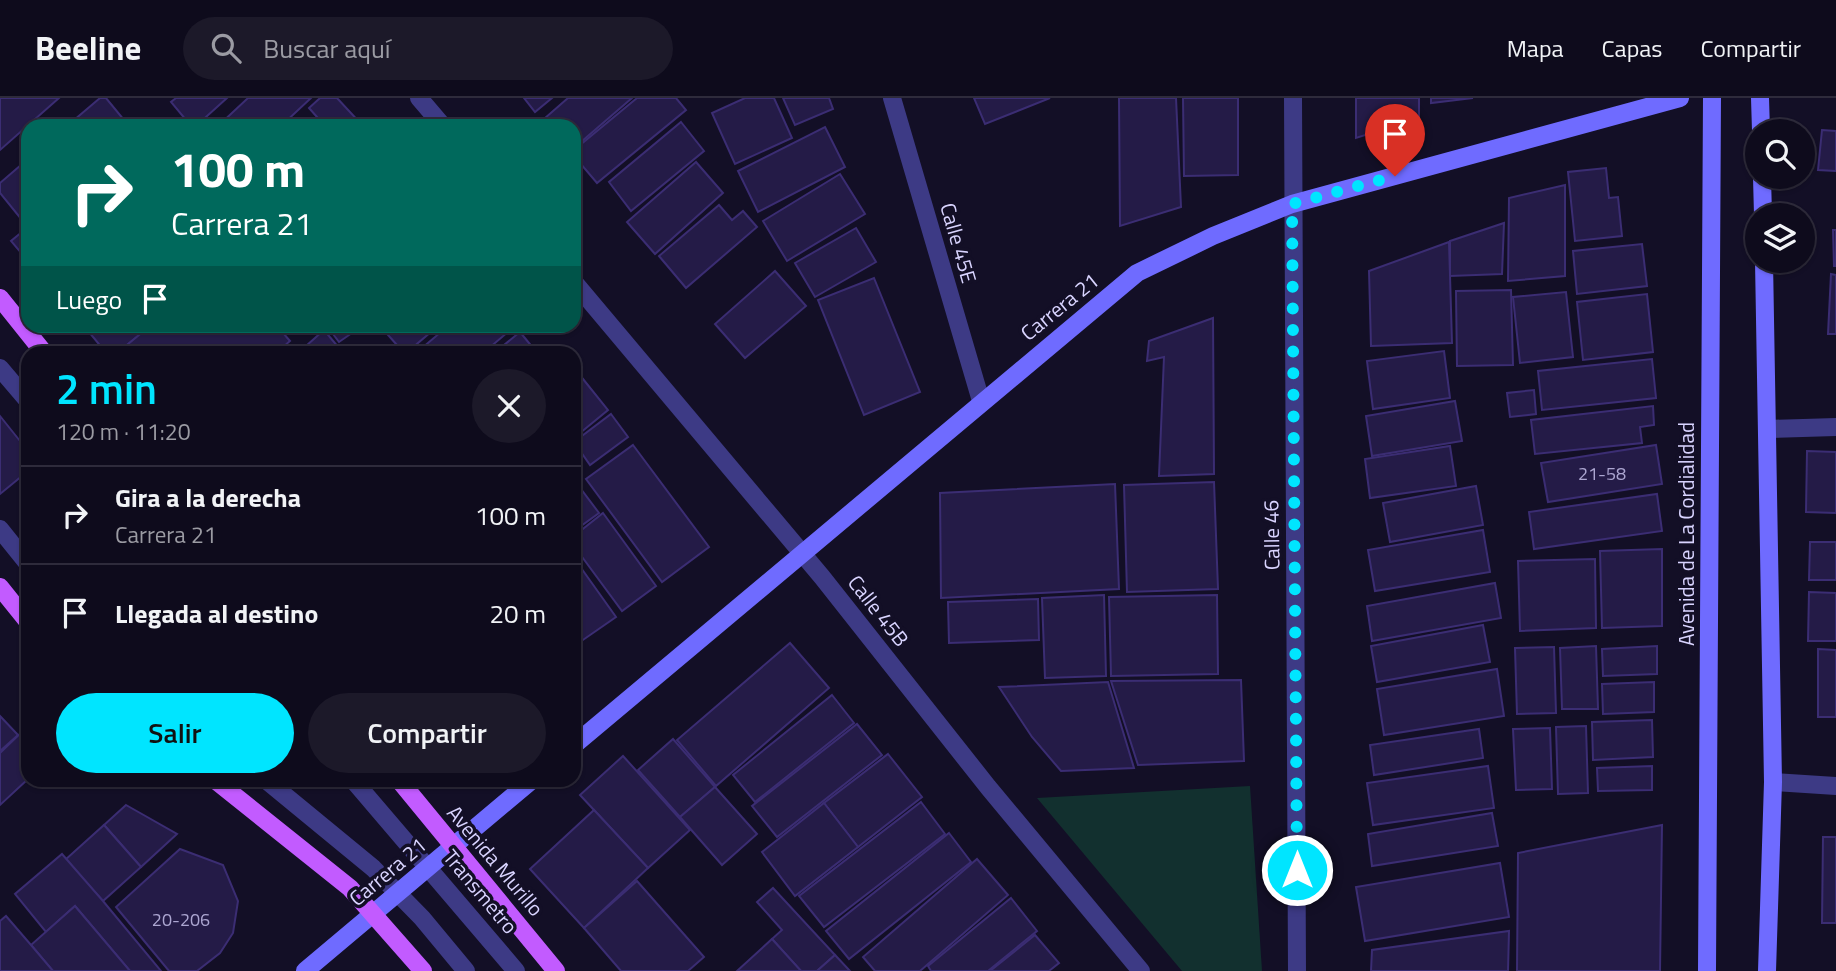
<!DOCTYPE html>
<html lang="es">
<head>
<meta charset="utf-8">
<style>
  :root { --surface:#0e0b1c; --page:#1c1929; --text:#f1f3f6; --muted:#9b9ba3; --line:#2e2b3b; --accent:#00e5ff }
  body { margin:0; font-family:"Titillium Web",sans-serif; background:var(--page); color:var(--text); height:100vh; display:flex; flex-direction:column; font-size:26px; white-space:nowrap }
  * { box-sizing:border-box; margin:0 }
  p { font-size:23px; color:var(--muted) }
  .icon { flex:none; width:38px; height:38px; fill:none; stroke:currentColor; stroke-width:2; stroke-linecap:round; stroke-linejoin:round }
  .map { position:relative; flex:1; overflow:hidden }
  .side { position:absolute; left:21px; top:248px; width:560px; height:441px; display:flex; flex-direction:column; background:var(--surface); border-radius:21px; box-shadow:0 2px 5px #0004,0 0 0 2px var(--line) }
  .side>* { flex:none }
  .guide { position:absolute; left:21px; top:21px; width:560px; height:214px; border-radius:21px; box-shadow:0 2px 5px #0004,0 0 0 2px var(--line); background:#00695c; color:#fff; overflow:hidden }
  .fabs { position:absolute; left:1745px; top:21px; display:grid; gap:14px }
  .fabs a { display:grid; place-items:center; width:70px; height:70px; border-radius:50%; background:var(--surface); box-shadow:0 2px 5px #0004,0 0 0 2px var(--line); font-size:35px }
  .pin { position:absolute; display:grid; place-items:center; width:60px; height:60px; color:#fff; margin:-72px -30px; border-radius:50% 50% 50% 0; rotate:-45deg; box-shadow:0 0 7px #0007 }
  .pin .icon { rotate:45deg }
  .me { position:absolute; width:77px; margin:-38px; rotate:0deg; stroke-linejoin:round; filter:drop-shadow(0 0 5px #0008) }
  .turn { display:flex; align-items:center; gap:24px; height:147px; padding:0 35px; font-size:32px }
  .turn .icon { width:91px; height:91px; stroke-width:2.5 }
  .turn b { display:block; font-size:49px; line-height:60px }
  .then { display:flex; align-items:center; height:66px; padding:0 35px; background:#0003; gap:14px; font-size:26px }
  .round { display:grid; place-items:center; flex:none; width:74px; height:74px; border-radius:37px; background:var(--page) }
  .head { display:flex; align-items:center; justify-content:space-between; height:119px; padding:0 35px }
  h1 { font-size:42px; font-weight:600; line-height:52px; color:var(--accent) }
  .cta { display:flex; gap:14px; margin-top:auto; padding:14px 35px }
  .cta a { flex:1; height:80px; border-radius:42px; background:var(--accent); color:#111; font-size:28px; font-weight:600; line-height:80px; text-align:center }
  .cta a+a { background:var(--page); color:var(--text) }
  ul { padding:0; list-style:none }
  li { display:flex; align-items:center; gap:21px; height:98px; padding:0 35px; border-top:2px solid var(--line) }
  li div { flex:1 }
  li b { display:block; font-size:26px }
  li em { font-style:normal }
  header { display:flex; align-items:center; gap:42px; box-sizing:border-box; height:98px; padding:0 35px; background:var(--surface); border-bottom:2px solid var(--line) }
  header strong { font-size:33px }
  nav { display:flex; gap:38px; margin-inline-start:auto; font-size:24px }
  .search { width:490px; height:63px; background:var(--page); display:flex; align-items:center; gap:18px; box-sizing:border-box; padding:0 24px; border-radius:38px; color:var(--muted); font-size:26px }
  .map>svg:first-child { display:block }
  .green { fill:#12302f }
  .building { fill:#241b47; stroke:#3b2d73; stroke-width:2 }
  .lines { fill:none; stroke-linecap:round; stroke-linejoin:round }
  .lane { stroke:#3d3a85; stroke-width:18 }
  .street { stroke:#3d3a85; stroke-width:18 }
  .secondary { stroke:#6f6bff; stroke-width:18 }
  .primary { stroke:#c25bff; stroke-width:18 }
  .route { stroke:#00e5ff; stroke-width:12; stroke-dasharray:0 21.6 }
  .labels { text-anchor:middle; stroke-width:7; stroke-linejoin:round; paint-order:stroke }
  .number-label { font-size:18px; fill:#aca6d1 }
  .street-label { font-size:21px; fill:#d9d4ff; stroke:#130f26 }
</style>
</head>
<body>
<header>
<strong>Beeline</strong>
<div class="search"><svg class="icon" aria-label="search" viewBox="0 0 24 24"><circle cx="10" cy="10" r="6"/><path d="M15 15l6 6"/></svg>Buscar aquí</div>
<nav><a>Mapa</a><a>Capas</a><a>Compartir</a></nav>
</header>
<div class="map">
<svg width="1836" height="873" viewBox="0 0 1836 873">
  <rect width="100%" height="100%" fill="#130f26"/>
  <path class="green" d="M1250 688 1262 873H1182L1037 700Z"/>
  <g class="building">
    <path d="M0 0H59L0 52Z"/>
    <path d="M100 0H106L129 28H67Z"/>
    <path d="M176 0H227L196 28H191L171 4Z"/>
    <path d="M248 0H311L281 28H218Z"/>
    <path d="M320 0H337L363 28H325L309 10Z"/>
    <path d="M524 0H552L535 14Z"/>
    <path d="M568 0H632L574 50V28L537 27Z"/>
    <path d="M637 0H676L686 12 597 85 574 58V52Z"/>
    <path d="M745 0H774L792 40 735 66 712 15Z"/>
    <path d="M783 0H829L833 11 795 27Z"/>
    <path d="M974 0H1050L985 26Z"/>
    <path d="M1119 0H1176L1181 109 1120 128Z"/>
    <path d="M1183 0H1238V77L1184 78Z"/>
    <path d="M1356 0H1419V20L1356 40Z"/>
    <path d="M1431 0H1473L1431 5Z"/>
    <path d="M681 24 704 53 631 113 609 84Z"/>
    <path d="M825 29 845 69 758 114 738 73Z"/>
    <path d="M1822 32 1836 33V73L1818 72Z"/>
    <path d="M28 61V117L22 122 0 95V85Z"/>
    <path d="M696 64 723 95 655 156 627 124Z"/>
    <path d="M1606 70 1609 100 1618 99 1622 138 1575 143 1568 74Z"/>
    <path d="M840 76 865 116 787 163 763 123Z"/>
    <path d="M1565 87V178L1508 183 1509 100Z"/>
    <path d="M719 107 732 122 743 113 757 129 686 190 659 158Z"/>
    <path d="M1504 125 1502 176 1450 178V143Z"/>
    <path d="M28 129V163L11 143Z"/>
    <path d="M856 130 876 164 815 199 795 165Z"/>
    <path d="M1833 132H1836V168H1834Z"/>
    <path d="M1449 144 1452 245 1371 248 1369 173Z"/>
    <path d="M1642 146 1647 188 1577 196 1573 153Z"/>
    <path d="M775 173 806 208 745 260 715 226Z"/>
    <path d="M1831 176 1836 177V236H1828Z"/>
    <path d="M874 180 920 294 864 317 818 202Z"/>
    <path d="M1511 192 1513 267 1457 268 1456 193Z"/>
    <path d="M1566 194 1573 259 1520 265 1513 199Z"/>
    <path d="M1647 196 1653 254 1583 262 1577 204Z"/>
    <path d="M1213 220 1214 376 1159 378 1164 259 1147 263 1149 243Z"/>
    <path d="M84 228H150L116 256H107Z"/>
    <path d="M150 228H277L290 243 275 256H116Z"/>
    <path d="M327 228H362L339 244Z"/>
    <path d="M380 228H438L405 256Z"/>
    <path d="M448 228H515L482 256H415Z"/>
    <path d="M324 232 344 256H297Z"/>
    <path d="M520 234 538 256H493Z"/>
    <path d="M1444 253 1450 300 1373 311 1367 263Z"/>
    <path d="M1652 261 1656 300 1542 312 1538 273Z"/>
    <path d="M575 271 608 312 574 340V272Z"/>
    <path d="M1534 292 1536 316 1510 319 1507 295Z"/>
    <path d="M1455 303 1462 343 1372 358 1366 318Z"/>
    <path d="M1653 308 1654 327 1640 329 1642 345 1535 356 1531 322Z"/>
    <path d="M611 316 628 339 590 367 574 344Z"/>
    <path d="M0 318 28 353V373L0 396Z"/>
    <path d="M633 347 709 449 662 484 586 381Z"/>
    <path d="M1656 347 1662 386 1548 404 1541 365Z"/>
    <path d="M1450 348 1456 388 1370 400 1365 361Z"/>
    <path d="M1807 353 1836 354V415L1806 414Z"/>
    <path d="M575 383 599 415 574 433V384Z"/>
    <path d="M1214 384 1218 491 1127 494 1124 387Z"/>
    <path d="M1115 386 1119 491 941 500 940 395Z"/>
    <path d="M1476 388 1483 427 1390 444 1383 405Z"/>
    <path d="M1657 396 1662 433 1534 451 1529 414Z"/>
    <path d="M603 415 656 488 622 513 574 448V438Z"/>
    <path d="M1483 432 1490 474 1375 493 1368 452Z"/>
    <path d="M1810 444H1836V482H1809Z"/>
    <path d="M1662 451V528L1602 530 1600 453Z"/>
    <path d="M574 460 616 519 580 544 574 536Z"/>
    <path d="M1595 461 1596 530 1520 533 1518 463Z"/>
    <path d="M1495 485 1501 520 1372 543 1367 508Z"/>
    <path d="M1809 494 1836 495V543H1808Z"/>
    <path d="M1104 497 1106 578 1045 580 1042 500Z"/>
    <path d="M1217 497 1218 576 1111 578 1109 499Z"/>
    <path d="M1038 501 1039 542 949 545 948 504Z"/>
    <path d="M1483 527 1490 564 1377 584 1371 548Z"/>
    <path d="M790 545 829 590 716 688 677 642Z"/>
    <path d="M1596 548 1598 611H1562L1560 550Z"/>
    <path d="M1657 548V576L1603 578 1602 551Z"/>
    <path d="M1554 549 1556 615 1517 616 1515 550Z"/>
    <path d="M1818 551 1836 552V619H1818Z"/>
    <path d="M1497 571 1504 618 1384 637 1377 591Z"/>
    <path d="M1241 582 1244 663 1138 667 1111 583Z"/>
    <path d="M1108 584 1134 670 1061 673 1032 639 999 589Z"/>
    <path d="M1654 584V614L1603 616 1602 586Z"/>
    <path d="M832 597 854 625 755 704 733 677Z"/>
    <path d="M0 618 18 637 0 653Z"/>
    <path d="M1652 622 1653 659 1593 662 1592 624Z"/>
    <path d="M857 626 882 657 777 739 752 708Z"/>
    <path d="M28 628V681L0 707V655Z"/>
    <path d="M1586 628 1588 695 1558 696 1556 629Z"/>
    <path d="M1550 630 1552 691 1516 692 1513 631Z"/>
    <path d="M1479 631 1483 660 1374 677 1370 647Z"/>
    <path d="M673 641 715 689 680 719 638 672Z"/>
    <path d="M888 656 922 699 858 749 824 705Z"/>
    <path d="M623 658 690 732 648 770 580 697Z"/>
    <path d="M1488 668 1494 710 1373 727 1367 685Z"/>
    <path d="M1652 668V692L1598 693 1597 670Z"/>
    <path d="M715 689 757 736 722 767 680 719Z"/>
    <path d="M921 704 945 736 824 829 799 798Z"/>
    <path d="M824 705 858 749 795 798 762 754Z"/>
    <path d="M126 707 177 736 141 769 104 727Z"/>
    <path d="M594 712 648 770 584 830 530 771Z"/>
    <path d="M1492 715 1498 748 1372 768 1368 736Z"/>
    <path d="M104 727 141 769 103 803 65 762Z"/>
    <path d="M1662 727 1660 873H1517L1518 755Z"/>
    <path d="M949 735 971 764 849 861 826 833Z"/>
    <path d="M1823 739H1836V825H1822Z"/>
    <path d="M180 751 223 767 238 803 233 835 220 855 197 873H169L116 809Z"/>
    <path d="M62 756 103 803 161 873H130L75 808 46 834 15 796Z"/>
    <path d="M977 761 1008 797 920 873H875L863 859Z"/>
    <path d="M1500 765 1509 819 1365 843 1356 789Z"/>
    <path d="M637 783 704 859 688 873H621L584 830Z"/>
    <path d="M773 790 835 857 817 873H801L772 841 782 832 757 804Z"/>
    <path d="M1011 800 1037 833 988 873H931L928 868Z"/>
    <path d="M75 808 130 873H53L31 847Z"/>
    <path d="M6 818 31 847 53 873H0V823Z"/>
    <path d="M1509 833 1508 873H1371L1372 852Z"/>
    <path d="M1035 837 1059 865 1049 873H990Z"/>
    <path d="M772 841 801 873H737Z"/>
    <path d="M835 857 850 873H817Z"/>
  </g>
  <g class="lines">
    <g class="lane">
      <path d="M0 270 28 303"/>
      <path d="M0 431 28 466"/>
      <path d="M266 682 373 770 422 820 466 873"/>
      <path d="M353 682 516 873"/>
    </g>
    <g class="street">
      <path d="M419 0 443 28"/>
      <path d="M892 0 981 303"/>
      <path d="M1293 0 1297 873"/>
      <path d="M574 184 822 479 988 689 1141 873"/>
      <path d="M1767 331 1836 329"/>
      <path d="M1773 684 1836 688"/>
    </g>
    <g class="secondary">
      <path d="M1760 0 1761 33"/>
      <path d="M1762 79 1763 117"/>
      <path d="M1764 163 1773 684 1767 873"/>
      <path d="M574 647 1137 175 1213 138 1292 106 1680 0"/>
      <path d="M305 873 532 682"/>
      <path d="M1707 873 1712 0"/>
    </g>
    <g class="primary">
      <path d="M0 200 45 256"/>
      <path d="M0 489 28 524"/>
      <path d="M215 682 350 790 423 873"/>
      <path d="M399 682 556 873"/>
    </g>
  </g>
  <g class="lines">
    <path class="route" d="M1297 772 1292 106 1395 78"/>
  </g>
  <g class="labels">
    <g class="number-label">
      <text x="1602" y="382">21-58</text>
      <text x="181" y="828">20-206</text>
    </g>
    <g class="street-label">
      <text transform="translate(958 145) rotate(74)" y="7">Calle 45E</text>
      <text transform="translate(1060 209) rotate(-39)" y="7">Carrera 21</text>
      <text transform="translate(1687 436) rotate(-90)" y="7">Avenida de La Cordialidad</text>
      <text transform="translate(1272 437) rotate(-91)" y="7">Calle 46</text>
      <text transform="translate(878 513) rotate(52)" y="7">Calle 45B</text>
      <text transform="translate(495 763) rotate(50)" y="7">Avenida Murillo</text>
      <text transform="translate(388 774) rotate(-40)" y="7">Carrera 21</text>
      <text transform="translate(480 794) rotate(50)" y="7">Transmetro</text>
    </g>
  </g>
</svg>
<div class="fabs">
<a><svg class="icon" aria-label="search" viewBox="0 0 24 24"><circle cx="10" cy="10" r="6"/><path d="M15 15l6 6"/></svg></a>
<a><svg class="icon" aria-label="layers" viewBox="0 0 24 24"><path d="M12 4l9 5-9 5-9-5zM3 14l9 5 9-5"/></svg></a>
</div>
<div class="pin" style="left:1395px;top:78px;background:#d93025"><svg class="icon" aria-label="arrive" viewBox="0 0 24 24"><path d="M6 21V4h12l-3 4 3 4H6"/></svg></div>
<svg class="me" style="left:1297px;top:772px" viewBox="-20 -20 40 40"><circle r="17" fill="#00e5ff" stroke="#fff" stroke-width="3"/><path d="M0-11L8 9 0 5-8 9z" fill="#fff"/></svg>
<div class="guide">
<div class="turn"><svg class="icon" aria-label="right" viewBox="0 0 24 24"><path d="M7 20v-9h11M14 6l5 5-5 5"/></svg><div><b>100 m</b>Carrera 21</div></div>
<div class="then">Luego<svg class="icon" aria-label="arrive" viewBox="0 0 24 24"><path d="M6 21V4h12l-3 4 3 4H6"/></svg></div>
</div>
<section class="side">
<div class="head"><div><h1>2 min</h1><p>120 m · 11:20</p></div><a class="round"><svg class="icon" aria-label="close" viewBox="0 0 24 24"><path d="M6 6l12 12M18 6L6 18"/></svg></a></div>
<ul>
<li><svg class="icon" aria-label="right" viewBox="0 0 24 24"><path d="M7 20v-9h11M14 6l5 5-5 5"/></svg><div><b>Gira a la derecha</b><p>Carrera 21</p></div><em>100 m</em></li>
<li><svg class="icon" aria-label="arrive" viewBox="0 0 24 24"><path d="M6 21V4h12l-3 4 3 4H6"/></svg><div><b>Llegada al destino</b></div><em>20 m</em></li>
</ul>
<div class="cta"><a>Salir</a><a>Compartir</a></div>
</section>
</div>
</body>
</html>
